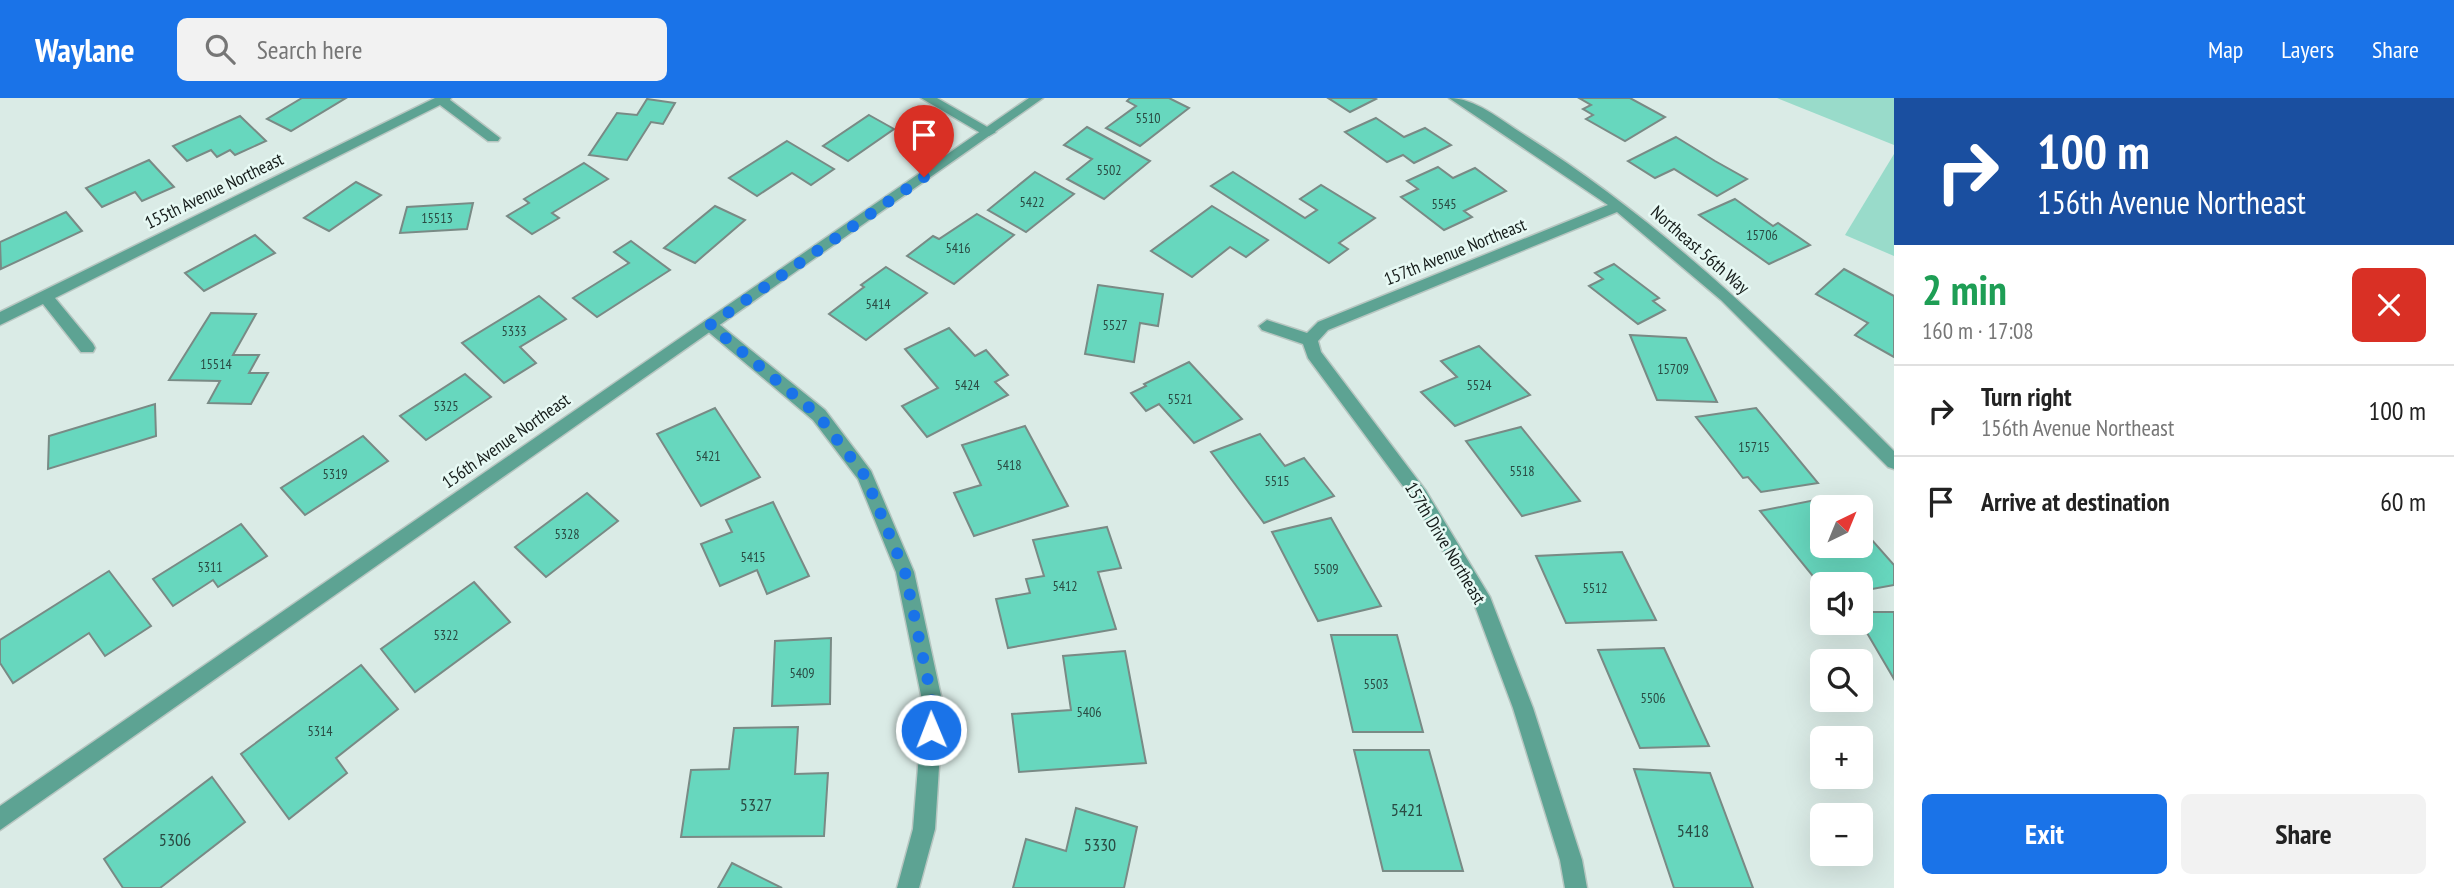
<!DOCTYPE html>
<html lang="en">
<head>
<meta charset="utf-8">
<style>
  :root { --surface:#fff; --page:#f2f2f2; --text:#222; --muted:#767676; --line:#e0e0e0; --accent:#1a73e8 }
  body { margin:0; font-family:"PT Sans Narrow",sans-serif; background:var(--page); color:var(--text); height:100vh; display:flex; flex-direction:column; font-size:26px; white-space:nowrap }
  * { box-sizing:border-box; margin:0 }
  p { font-size:23px; color:var(--muted) }
  .icon { flex:none; width:38px; height:38px; fill:none; stroke:currentColor; stroke-width:2; stroke-linecap:round; stroke-linejoin:round }
  .map { position:relative; flex:1; overflow:hidden }
  .side { display:flex; flex-direction:column; background:var(--surface); width:560px }
  .side>* { flex:none }
  .hud { background:#1a4fa0; color:#fff; overflow:hidden }
  .needle { width:46px; rotate:43deg }
  .buttons { position:absolute; left:1810px; top:397px; display:grid; gap:14px }
  .buttons a { display:grid; place-items:center; width:63px; height:63px; border-radius:10px; background:var(--surface); box-shadow:0 7px 28px #0002; font-size:35px }
  .pin { position:absolute; display:grid; place-items:center; width:60px; height:60px; color:#fff; margin:-72px -30px; border-radius:50% 50% 50% 0; rotate:-45deg; box-shadow:0 0 7px #0007 }
  .pin .icon { rotate:45deg }
  .me { position:absolute; width:77px; margin:-38px; rotate:359deg; stroke-linejoin:round; filter:drop-shadow(0 0 5px #0008) }
  .turn { display:flex; align-items:center; gap:24px; height:147px; padding:0 28px; font-size:32px }
  .turn .icon { width:91px; height:91px; stroke-width:2.5 }
  .turn b { display:block; font-size:49px; line-height:60px }
  .round { display:grid; place-items:center; flex:none; width:74px; height:74px; border-radius:10px; background:var(--page) }
  .headline { display:flex; align-items:center; justify-content:space-between; height:119px; padding:0 28px }
  h1 { font-size:42px; font-weight:700; line-height:52px; color:#1e9e55 }
  .button { display:flex; gap:14px; margin-top:auto; padding:14px 28px }
  .button a { flex:1; height:80px; border-radius:10px; background:var(--accent); color:#fff; font-size:28px; font-weight:700; line-height:80px; text-align:center }
  .button a+a { background:var(--page); color:var(--text) }
  ul { padding:0; list-style:none }
  li { display:flex; align-items:center; gap:21px; height:91px; padding:0 28px; border-top:2px solid var(--line) }
  li div { flex:1 }
  li b { display:block; font-size:26px }
  li em { font-style:normal }
  header { display:flex; align-items:center; gap:42px; box-sizing:border-box; height:98px; padding:0 35px; background:var(--accent); color:#fff }
  header strong { font-size:33px }
  nav { display:flex; gap:38px; margin-inline-start:auto; font-size:24px }
  .search { width:490px; height:63px; background:var(--page); display:flex; align-items:center; gap:18px; box-sizing:border-box; padding:0 24px; border-radius:10px; color:var(--muted); font-size:26px }
  main { display:flex; flex:1; min-height:0 }
  .map>svg:first-child { display:block }
  .green { fill:#99dbca }
  .building { fill:#67d7be; stroke:#798a85; stroke-width:2 }
  .lines { fill:none; stroke-linecap:round; stroke-linejoin:round }
  .minor-casing { stroke:#b7c6c1; stroke-width:3 }
  .tertiary-casing { stroke:#b7c6c1; stroke-width:3 }
  .minor { fill:#5da393; fill-rule:evenodd }
  .tertiary { fill:#5da393; fill-rule:evenodd }
  .route { stroke:#1a73e8; stroke-width:12; stroke-dasharray:0 21.6 }
  .labels { text-anchor:middle; stroke-width:5; stroke-linejoin:round; paint-order:stroke }
  .number-label { font-size:14px; fill:#2a4b43 }
  .street-label { font-size:18px; fill:#151c1a; stroke:#e7f9f4 }
  .near-number-label { font-size:18px; fill:#2a4b43 }
</style>
</head>
<body>
<header>
<strong>Waylane</strong>
<div class="search"><svg class="icon" aria-label="search" viewBox="0 0 24 24"><circle cx="10" cy="10" r="6"/><path d="M15 15l6 6"/></svg>Search here</div>
<nav><a>Map</a><a>Layers</a><a>Share</a></nav>
</header>
<main>
<div class="map">
<svg width="1894" height="790" viewBox="0 0 1894 790">
  <rect width="100%" height="100%" fill="#daebe6"/>
  <g class="green">
    <path d="M1777 0H1894V47Z"/>
    <path d="M1894 56V158L1845 137Z"/>
  </g>
  <g class="building">
    <path d="M302 0H346L291 33 267 21Z"/>
    <path d="M1130 0H1169L1189 10 1140 48 1106 30 1136 8 1127 3Z"/>
    <path d="M1328 0H1374L1376 1 1350 14Z"/>
    <path d="M1579 0H1630L1665 19 1625 43 1586 21 1593 17 1583 11 1591 7Z"/>
    <path d="M647 1 675 5 663 26 651 24 627 62 589 57 617 15 637 17Z"/>
    <path d="M869 17 894 31 848 63 823 48Z"/>
    <path d="M240 18 266 43 235 57 230 52 217 59 211 52 187 63 173 48Z"/>
    <path d="M1376 20 1404 39 1425 30 1451 47 1414 65 1403 57 1387 64 1345 34Z"/>
    <path d="M1087 29 1150 63 1104 101 1067 81 1092 61 1064 47Z"/>
    <path d="M1676 39 1715 63 1747 81 1717 98 1674 71 1655 80 1628 63Z"/>
    <path d="M787 43 834 71 811 87 792 75 757 98 729 80Z"/>
    <path d="M149 62 174 89 142 103 135 94 102 109 86 90Z"/>
    <path d="M584 65 608 81 552 115 559 120 532 136 507 118 529 105 524 101Z"/>
    <path d="M1438 69 1453 80 1475 70 1506 93 1464 113 1472 119 1444 132 1401 99 1418 91 1407 83Z"/>
    <path d="M1035 74 1074 96 1026 134 988 112Z"/>
    <path d="M1233 74 1305 120 1317 112 1300 101 1321 87 1375 120 1339 145 1348 151 1329 165 1211 88Z"/>
    <path d="M356 84 381 97 329 133 304 120Z"/>
    <path d="M1735 101 1773 128 1778 125 1810 147 1769 166 1699 117Z"/>
    <path d="M473 105 467 131 400 135 407 109Z"/>
    <path d="M715 108 745 122 695 165 664 150Z"/>
    <path d="M1212 108 1268 142 1246 159 1230 149 1192 179 1151 153Z"/>
    <path d="M66 114 82 133 1 171 0 144Z"/>
    <path d="M977 116 1014 137 954 186 907 158 933 138 939 141Z"/>
    <path d="M255 137 275 155 204 193 185 175Z"/>
    <path d="M631 143 670 172 597 219 573 200 629 165 614 154Z"/>
    <path d="M1614 166 1659 200 1653 203 1665 212 1638 226 1589 188 1603 181 1595 175Z"/>
    <path d="M886 169 927 195 866 242 829 216 864 189 861 187Z"/>
    <path d="M1844 171 1894 198V259L1855 237 1868 225 1816 196Z"/>
    <path d="M1098 187 1163 196 1158 228 1140 225 1134 264 1085 256Z"/>
    <path d="M539 198 566 221 520 249 536 265 504 285 462 245Z"/>
    <path d="M211 215 256 216 233 257H259L249 275H268L251 306 208 305 220 283 169 282Z"/>
    <path d="M949 230 975 258 986 252 1008 277 995 284 1008 297 927 339 902 308 938 290 905 251Z"/>
    <path d="M1630 237 1686 240 1717 304 1657 302Z"/>
    <path d="M1479 248 1530 297 1455 328 1421 294 1457 279 1441 263Z"/>
    <path d="M1189 264 1242 321 1194 345 1159 306 1146 313 1131 295 1146 288 1144 286Z"/>
    <path d="M465 276 491 299 426 342 400 318Z"/>
    <path d="M155 306 156 338 48 371 49 338Z"/>
    <path d="M715 310 760 379 701 408 657 336Z"/>
    <path d="M1756 310 1818 385 1761 394 1748 379 1743 380 1696 319Z"/>
    <path d="M1025 328 1068 408 974 438 954 395 981 387 962 347Z"/>
    <path d="M1521 329 1580 403 1522 418 1466 343Z"/>
    <path d="M1260 336 1285 368 1304 360 1334 398 1264 425 1211 354Z"/>
    <path d="M363 338 388 363 305 417 281 390Z"/>
    <path d="M587 395 618 423 546 479 515 449Z"/>
    <path d="M1820 401 1828 410H1822V448H1860V445L1872 442 1894 467V487L1867 492 1852 475 1816 482 1760 413Z"/>
    <path d="M773 404 809 478 767 496 757 472 720 488 701 446 732 434 726 422Z"/>
    <path d="M1331 420 1381 508 1318 523 1272 434Z"/>
    <path d="M241 426 267 458 218 489 213 482 173 508 153 481Z"/>
    <path d="M1107 429 1121 470 1098 474 1116 531 1008 550 996 501 1030 495 1026 481 1044 478 1033 442Z"/>
    <path d="M1622 454 1656 522 1566 525 1536 458Z"/>
    <path d="M109 473 151 528 105 558 89 535 13 585 0 565V542Z"/>
    <path d="M474 484 510 524 415 594 381 551Z"/>
    <path d="M1860 514H1894V581L1860 523Z"/>
    <path d="M1331 537H1397L1423 634H1353Z"/>
    <path d="M831 540 830 606 772 608 775 543Z"/>
    <path d="M1664 550 1709 648 1640 650 1598 552Z"/>
    <path d="M1125 553 1146 665 1019 674 1012 616 1071 612 1063 558Z"/>
    <path d="M361 567 398 611 336 660 347 675 289 721 241 656Z"/>
    <path d="M798 629 795 676 828 675 824 738 681 739 691 672 729 671 734 630Z"/>
    <path d="M1354 652H1429L1463 773H1383Z"/>
    <path d="M1634 671 1710 675 1753 790H1674Z"/>
    <path d="M212 679 245 724 160 790H123L104 761Z"/>
    <path d="M1076 710 1137 729 1124 790H1013L1026 741 1066 753Z"/>
    <path d="M732 765 782 790H718Z"/>
  </g>
  <g class="lines">
    <g class="minor-casing">
      <g id="minor">
        <path d="M435 0H451L450 2 500 40 498 43H488L440 7 55 200 93 246 95 250 93 254H81L43 206 0 227V214Z"/>
        <path d="M921 0H937L996 34 989 38 984 37Z"/>
        <path d="M1449 0C1475 0 1501 22 1523 36 1663 124 1778 237 1894 353V371L1888 369 1721 202 1617 114 1328 232 1318 243 1321 254 1426 393 1490 499 1533 610 1582 762 1587 790H1565L1560 762 1513 610 1475 508 1414 403 1308 260 1303 246 1262 232 1259 228 1267 222 1307 235 1318 224 1608 107Z"/>
        <path d="M710 221 715 223 825 312 871 373 914 474 943 607 935 731 919 790H897L913 731 923 607 896 474 858 381 813 322 705 231 702 227 705 223Z"/>
      </g>
    </g>
    <g class="tertiary-casing">
      <path id="tertiary" d="M1029 0H1043L0 732V708Z"/>
    </g>
    <use href="#minor" class="minor"/>
    <use href="#tertiary" class="tertiary"/>
  </g>
  <g class="lines">
    <path class="route" d="M924 79 710 227 818 317 865 378 905 474 933 607 931 632"/>
  </g>
  <g class="labels">
    <g class="number-label">
      <text x="1148" y="25">5510</text>
      <text x="1109" y="77">5502</text>
      <text x="1032" y="109">5422</text>
      <text x="1444" y="111">5545</text>
      <text x="437" y="125">15513</text>
      <text x="1762" y="142">15706</text>
      <text x="958" y="155">5416</text>
      <text x="878" y="211">5414</text>
      <text x="1115" y="232">5527</text>
      <text x="514" y="238">5333</text>
      <text x="216" y="271">15514</text>
      <text x="1673" y="276">15709</text>
      <text x="967" y="292">5424</text>
      <text x="1479" y="292">5524</text>
      <text x="1180" y="306">5521</text>
      <text x="446" y="313">5325</text>
      <text x="1754" y="354">15715</text>
      <text x="708" y="363">5421</text>
      <text x="1009" y="372">5418</text>
      <text x="1522" y="378">5518</text>
      <text x="335" y="381">5319</text>
      <text x="1277" y="388">5515</text>
      <text x="567" y="441">5328</text>
      <text x="753" y="464">5415</text>
      <text x="210" y="474">5311</text>
      <text x="1326" y="476">5509</text>
      <text x="1065" y="493">5412</text>
      <text x="1595" y="495">5512</text>
      <text x="446" y="542">5322</text>
      <text x="802" y="580">5409</text>
      <text x="1376" y="591">5503</text>
      <text x="1653" y="605">5506</text>
      <text x="1089" y="619">5406</text>
      <text x="320" y="638">5314</text>
    </g>
    <g class="street-label">
      <text transform="translate(214 93) rotate(-26)" y="6">155th Avenue Northeast</text>
      <text transform="translate(1700 152) rotate(41)" y="6">Northeast 56th Way</text>
      <text transform="translate(1455 154) rotate(-22)" y="6">157th Avenue Northeast</text>
      <text transform="translate(506 343) rotate(-35)" y="6">156th Avenue Northeast</text>
      <text transform="translate(1445 445) rotate(59)" y="6">157th Drive Northeast</text>
    </g>
    <g class="near-number-label">
      <text x="756" y="713">5327</text>
      <text x="1407" y="718">5421</text>
      <text x="1693" y="739">5418</text>
      <text x="175" y="748">5306</text>
      <text x="1100" y="753">5330</text>
    </g>
  </g>
</svg>
<div class="buttons">
<a><svg class="needle" viewBox="-14 -14 28 28"><path d="M0-13l5 13h-10z" fill="#e53935"/><path d="M0 13l5-13h-10z" fill="#767676"/></svg></a>
<a><svg class="icon" aria-label="sound" viewBox="0 0 24 24"><path d="M4 9h4l5-4v14l-5-4H4zM17 9q2 3 0 6"/></svg></a>
<a><svg class="icon" aria-label="search" viewBox="0 0 24 24"><circle cx="10" cy="10" r="6"/><path d="M15 15l6 6"/></svg></a>
<a>+</a>
<a>−</a>
</div>
<div class="pin" style="left:924px;top:79px;background:#d93025"><svg class="icon" aria-label="arrive" viewBox="0 0 24 24"><path d="M6 21V4h12l-3 4 3 4H6"/></svg></div>
<svg class="me" style="left:931px;top:632px" viewBox="-20 -20 40 40"><circle r="17" fill="#1a73e8" stroke="#fff" stroke-width="3"/><path d="M0-11L8 9 0 5-8 9z" fill="#fff"/></svg>
</div>
<section class="side">
<div class="hud">
<div class="turn"><svg class="icon" aria-label="right" viewBox="0 0 24 24"><path d="M7 20v-9h11M14 6l5 5-5 5"/></svg><div><b>100 m</b>156th Avenue Northeast</div></div>
</div>
<div class="headline"><div><h1>2 min</h1><p>160 m · 17:08</p></div><a class="round" style="background:#d93025;color:#fff"><svg class="icon" aria-label="close" viewBox="0 0 24 24"><path d="M6 6l12 12M18 6L6 18"/></svg></a></div>
<ul>
<li><svg class="icon" aria-label="right" viewBox="0 0 24 24"><path d="M7 20v-9h11M14 6l5 5-5 5"/></svg><div><b>Turn right</b><p>156th Avenue Northeast</p></div><em>100 m</em></li>
<li><svg class="icon" aria-label="arrive" viewBox="0 0 24 24"><path d="M6 21V4h12l-3 4 3 4H6"/></svg><div><b>Arrive at destination</b></div><em>60 m</em></li>
</ul>
<div class="button"><a>Exit</a><a>Share</a></div>
</section>
</main>
</body>
</html>
